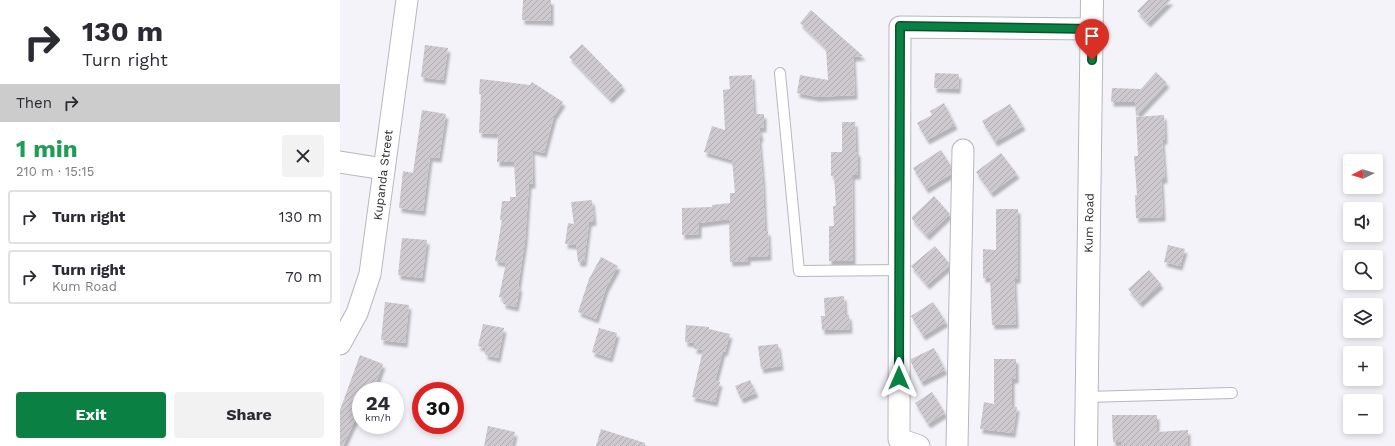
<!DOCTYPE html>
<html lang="en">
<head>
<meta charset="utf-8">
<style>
  :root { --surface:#fff; --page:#f2f2f3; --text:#2b2b33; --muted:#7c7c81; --line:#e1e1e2; --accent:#0b8043 }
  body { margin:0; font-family:"Work Sans",sans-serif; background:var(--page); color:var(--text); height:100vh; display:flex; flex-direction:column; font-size:15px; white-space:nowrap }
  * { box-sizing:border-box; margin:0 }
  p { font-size:13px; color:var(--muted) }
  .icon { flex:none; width:22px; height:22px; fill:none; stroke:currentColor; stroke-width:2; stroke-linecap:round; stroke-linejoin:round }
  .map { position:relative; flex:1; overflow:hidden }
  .side { display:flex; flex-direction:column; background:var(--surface); width:340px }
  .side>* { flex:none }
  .guide { background:#fff; color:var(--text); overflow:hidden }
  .needle { width:26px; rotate:265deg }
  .buttons { position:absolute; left:1003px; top:154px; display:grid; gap:8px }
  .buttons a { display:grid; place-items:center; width:40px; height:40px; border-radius:4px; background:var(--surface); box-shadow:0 2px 6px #0003; font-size:20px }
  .speed { position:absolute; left:12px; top:382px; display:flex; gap:8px; font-size:20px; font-weight:700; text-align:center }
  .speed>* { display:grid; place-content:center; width:52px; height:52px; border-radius:50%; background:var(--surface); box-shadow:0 2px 6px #0003; line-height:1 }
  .speed small { font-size:10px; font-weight:400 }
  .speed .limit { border:6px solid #d22; background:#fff; color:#111 }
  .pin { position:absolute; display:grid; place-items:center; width:34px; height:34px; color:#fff; margin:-41px -17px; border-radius:50% 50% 50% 0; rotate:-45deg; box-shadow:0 0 4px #0007 }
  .pin .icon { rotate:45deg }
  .me { position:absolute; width:44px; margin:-22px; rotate:0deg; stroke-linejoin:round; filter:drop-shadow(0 0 3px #0008) }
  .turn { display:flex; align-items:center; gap:14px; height:84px; padding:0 16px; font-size:18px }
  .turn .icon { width:52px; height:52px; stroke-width:2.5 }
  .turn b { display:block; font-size:28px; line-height:34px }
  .then { display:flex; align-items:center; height:38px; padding:0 16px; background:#0003; gap:8px; font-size:15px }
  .round { display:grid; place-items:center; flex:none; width:42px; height:42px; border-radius:4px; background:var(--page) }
  .overview { display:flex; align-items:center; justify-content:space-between; height:68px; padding:0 16px }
  h1 { font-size:24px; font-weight:700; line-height:30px; color:#1e9e55 }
  .primary-button { display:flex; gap:8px; margin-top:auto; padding:8px 16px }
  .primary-button a { flex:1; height:46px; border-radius:4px; background:var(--accent); color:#fff; font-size:16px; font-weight:700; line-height:46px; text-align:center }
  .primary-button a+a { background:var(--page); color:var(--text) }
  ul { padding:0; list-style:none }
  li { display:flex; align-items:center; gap:12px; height:54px; margin:0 8px 6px; padding:0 8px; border:2px solid var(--line); border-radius:4px }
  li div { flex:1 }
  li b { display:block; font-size:15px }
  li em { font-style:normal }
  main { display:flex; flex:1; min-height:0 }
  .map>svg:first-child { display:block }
  .building { fill:url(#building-hatch); filter:url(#shadow) }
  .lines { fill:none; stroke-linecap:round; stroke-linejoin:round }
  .service-casing { stroke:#b8b7bd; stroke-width:12 }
  .minor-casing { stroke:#b8b7bd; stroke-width:23 }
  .tertiary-casing { stroke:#b8b7bd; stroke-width:24 }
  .service { stroke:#fff; stroke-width:10 }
  .minor { stroke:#fff; stroke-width:21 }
  .tertiary { stroke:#fff; stroke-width:22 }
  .route-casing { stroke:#07532c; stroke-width:10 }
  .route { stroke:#0b8043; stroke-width:7 }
  .labels { text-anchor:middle; stroke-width:3; stroke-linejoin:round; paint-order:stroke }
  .street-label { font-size:12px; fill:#2e2e30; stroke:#fff }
</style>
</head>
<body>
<main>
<section class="side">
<div class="guide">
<div class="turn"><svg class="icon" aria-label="right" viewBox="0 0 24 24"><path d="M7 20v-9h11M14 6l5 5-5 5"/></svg><div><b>130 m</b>Turn right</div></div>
<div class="then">Then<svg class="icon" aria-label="right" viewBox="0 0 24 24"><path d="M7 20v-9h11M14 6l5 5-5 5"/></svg></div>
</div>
<div class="overview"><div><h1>1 min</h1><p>210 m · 15:15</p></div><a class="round"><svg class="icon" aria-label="close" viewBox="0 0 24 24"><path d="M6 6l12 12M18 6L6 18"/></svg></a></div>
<ul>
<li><svg class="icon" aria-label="right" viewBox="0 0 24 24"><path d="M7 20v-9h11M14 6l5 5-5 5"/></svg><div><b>Turn right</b></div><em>130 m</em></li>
<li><svg class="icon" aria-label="right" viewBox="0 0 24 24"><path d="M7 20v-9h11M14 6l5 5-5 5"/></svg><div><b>Turn right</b><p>Kum Road</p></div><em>70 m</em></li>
</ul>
<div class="primary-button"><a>Exit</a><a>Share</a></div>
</section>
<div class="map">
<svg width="1055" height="446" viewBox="0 0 1055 446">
  <defs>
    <pattern id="building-hatch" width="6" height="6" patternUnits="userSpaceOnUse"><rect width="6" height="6" fill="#cdc9ce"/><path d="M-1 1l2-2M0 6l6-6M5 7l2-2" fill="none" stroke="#b0adb1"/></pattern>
    <filter id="shadow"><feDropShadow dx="2.5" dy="4.5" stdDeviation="1" flood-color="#0004"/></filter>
  </defs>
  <rect width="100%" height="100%" fill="#f3f3f9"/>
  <g class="building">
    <path d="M183 0H211V21L182 20Z"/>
    <path d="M808 0H831L808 23 797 11Z"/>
    <path d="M471 10 523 56 513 57 515 95 477 97 457 93 460 75 488 80 486 48 460 23Z"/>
    <path d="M242 44 283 86 270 99 229 57Z"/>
    <path d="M85 45 108 48 103 80 81 77Z"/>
    <path d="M816 72 827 83 796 116 795 102H771L772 88 801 89Z"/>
    <path d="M595 73 619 74 618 89 594 88Z"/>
    <path d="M412 75 414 114H424V128H419L421 137 419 138 423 184 425 231H428L429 256 408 257V261L390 262 389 219 359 223V234L342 235V208L372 207V205L390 203V193H395L392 160 364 152 372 126 385 130 383 90 390 89 389 76Z"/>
    <path d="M140 79 190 85 192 82 223 102 214 116 204 153 192 150 193 184H189L185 240 178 287H180L176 307 163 304 164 298 159 297 166 263 155 261 162 220H160L162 201H170V197H176L174 162H157L158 134 139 133 141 94H139Z"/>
    <path d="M604 103 615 125 587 140 577 123 592 115 590 111Z"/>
    <path d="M670 104 683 126 655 142 642 121Z"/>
    <path d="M82 110 106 114 99 158 90 157 83 211 59 208 63 171 73 173Z"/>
    <path d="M824 115 825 140H822L825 179H821L823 217 796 218 795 195H797L794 156H798L796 117Z"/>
    <path d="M502 122H515L516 152H518V175H512L513 261H489V226H494L493 206H496L494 176H491V152H502Z"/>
    <path d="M601 150 611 166V174L586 189 573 168Z"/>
    <path d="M661 153 677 174 651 193 636 172Z"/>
    <path d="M594 196 610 214 587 236 572 219V217Z"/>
    <path d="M252 200 254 221 249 222 244 262H238L236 245 225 244 228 223 234 224 231 202Z"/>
    <path d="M656 209H678V279H674L676 324 652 325 650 278H643V249L656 250Z"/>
    <path d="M62 238 87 240 82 278 58 275Z"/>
    <path d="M828 245 845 249 840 266 824 262Z"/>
    <path d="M595 246 609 263V266L587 285 571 266Z"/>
    <path d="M261 257 278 266 266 288 256 319 238 312 249 279Z"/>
    <path d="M809 270 821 284 800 303 788 289Z"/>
    <path d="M504 296 505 315H509L510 329 482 330 481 316H485L484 298Z"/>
    <path d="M45 302 69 305 65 343 41 340Z"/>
    <path d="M593 302 606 322 583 336 571 316Z"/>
    <path d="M143 324 164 328 158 358 145 355 146 348 138 346Z"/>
    <path d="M346 325 369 327V329L390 334 385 352 383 351 375 381 380 382 375 402 352 397 363 350 354 349 355 343 345 342Z"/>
    <path d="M259 328 277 333 270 358 252 352Z"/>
    <path d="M438 344 441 366 421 369 418 346Z"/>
    <path d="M594 348 605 370 581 382 571 362V359Z"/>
    <path d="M20 355 43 364 33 391H21V407L3 446H0V410Z"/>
    <path d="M654 359H676V379H672V406L677 407 673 433 640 429 644 402 654 404Z"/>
    <path d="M410 380 416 393 401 399 395 386Z"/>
    <path d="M592 392 605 413 588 424 575 403Z"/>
    <path d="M772 415H817V432L848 430V446H781V442H773Z"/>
    <path d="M148 426 175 432 172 446H144Z"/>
    <path d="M261 429 305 443V446H256Z"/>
  </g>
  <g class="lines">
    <g class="service-casing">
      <g id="service">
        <path d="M440 73 459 271 560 270"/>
        <path d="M746 397 892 393"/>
      </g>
    </g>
    <g class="minor-casing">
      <g id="minor">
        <path d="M0 162 44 169"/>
        <path d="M0 344 17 313 30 274 67 0"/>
        <path d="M579 446 559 439 560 27 753 29"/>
        <path d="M617 446 623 150"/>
      </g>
    </g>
    <g class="tertiary-casing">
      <path id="tertiary" d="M746 446 752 0"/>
    </g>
    <use href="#service" class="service"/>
    <use href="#minor" class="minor"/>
    <use href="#tertiary" class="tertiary"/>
  </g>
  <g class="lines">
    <g class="route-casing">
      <path id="route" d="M559 378 560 26 753 29 752 60"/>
    </g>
    <use href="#route" class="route"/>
  </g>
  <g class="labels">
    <g class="street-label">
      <text transform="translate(43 175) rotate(-83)" y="4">Kupanda Street</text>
      <text transform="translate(749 223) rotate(-89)" y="4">Kum Road</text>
    </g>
  </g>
</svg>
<div class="buttons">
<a><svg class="needle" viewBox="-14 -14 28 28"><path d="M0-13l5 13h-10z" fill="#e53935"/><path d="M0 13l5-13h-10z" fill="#7c7c81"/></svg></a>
<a><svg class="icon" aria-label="sound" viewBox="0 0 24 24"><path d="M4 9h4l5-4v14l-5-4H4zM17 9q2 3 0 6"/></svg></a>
<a><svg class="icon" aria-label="search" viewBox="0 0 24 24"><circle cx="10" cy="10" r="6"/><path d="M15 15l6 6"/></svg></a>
<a><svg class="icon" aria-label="layers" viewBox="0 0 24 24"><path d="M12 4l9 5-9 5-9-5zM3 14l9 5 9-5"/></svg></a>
<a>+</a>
<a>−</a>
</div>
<div class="speed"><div>24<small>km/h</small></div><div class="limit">30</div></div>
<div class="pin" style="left:752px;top:60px;background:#d93025"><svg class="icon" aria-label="arrive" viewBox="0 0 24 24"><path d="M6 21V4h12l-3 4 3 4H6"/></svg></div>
<svg class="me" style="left:559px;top:378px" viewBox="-20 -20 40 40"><path d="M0-17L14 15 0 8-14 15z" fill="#0b8043" stroke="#fff" stroke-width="4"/></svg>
</div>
</main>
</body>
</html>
